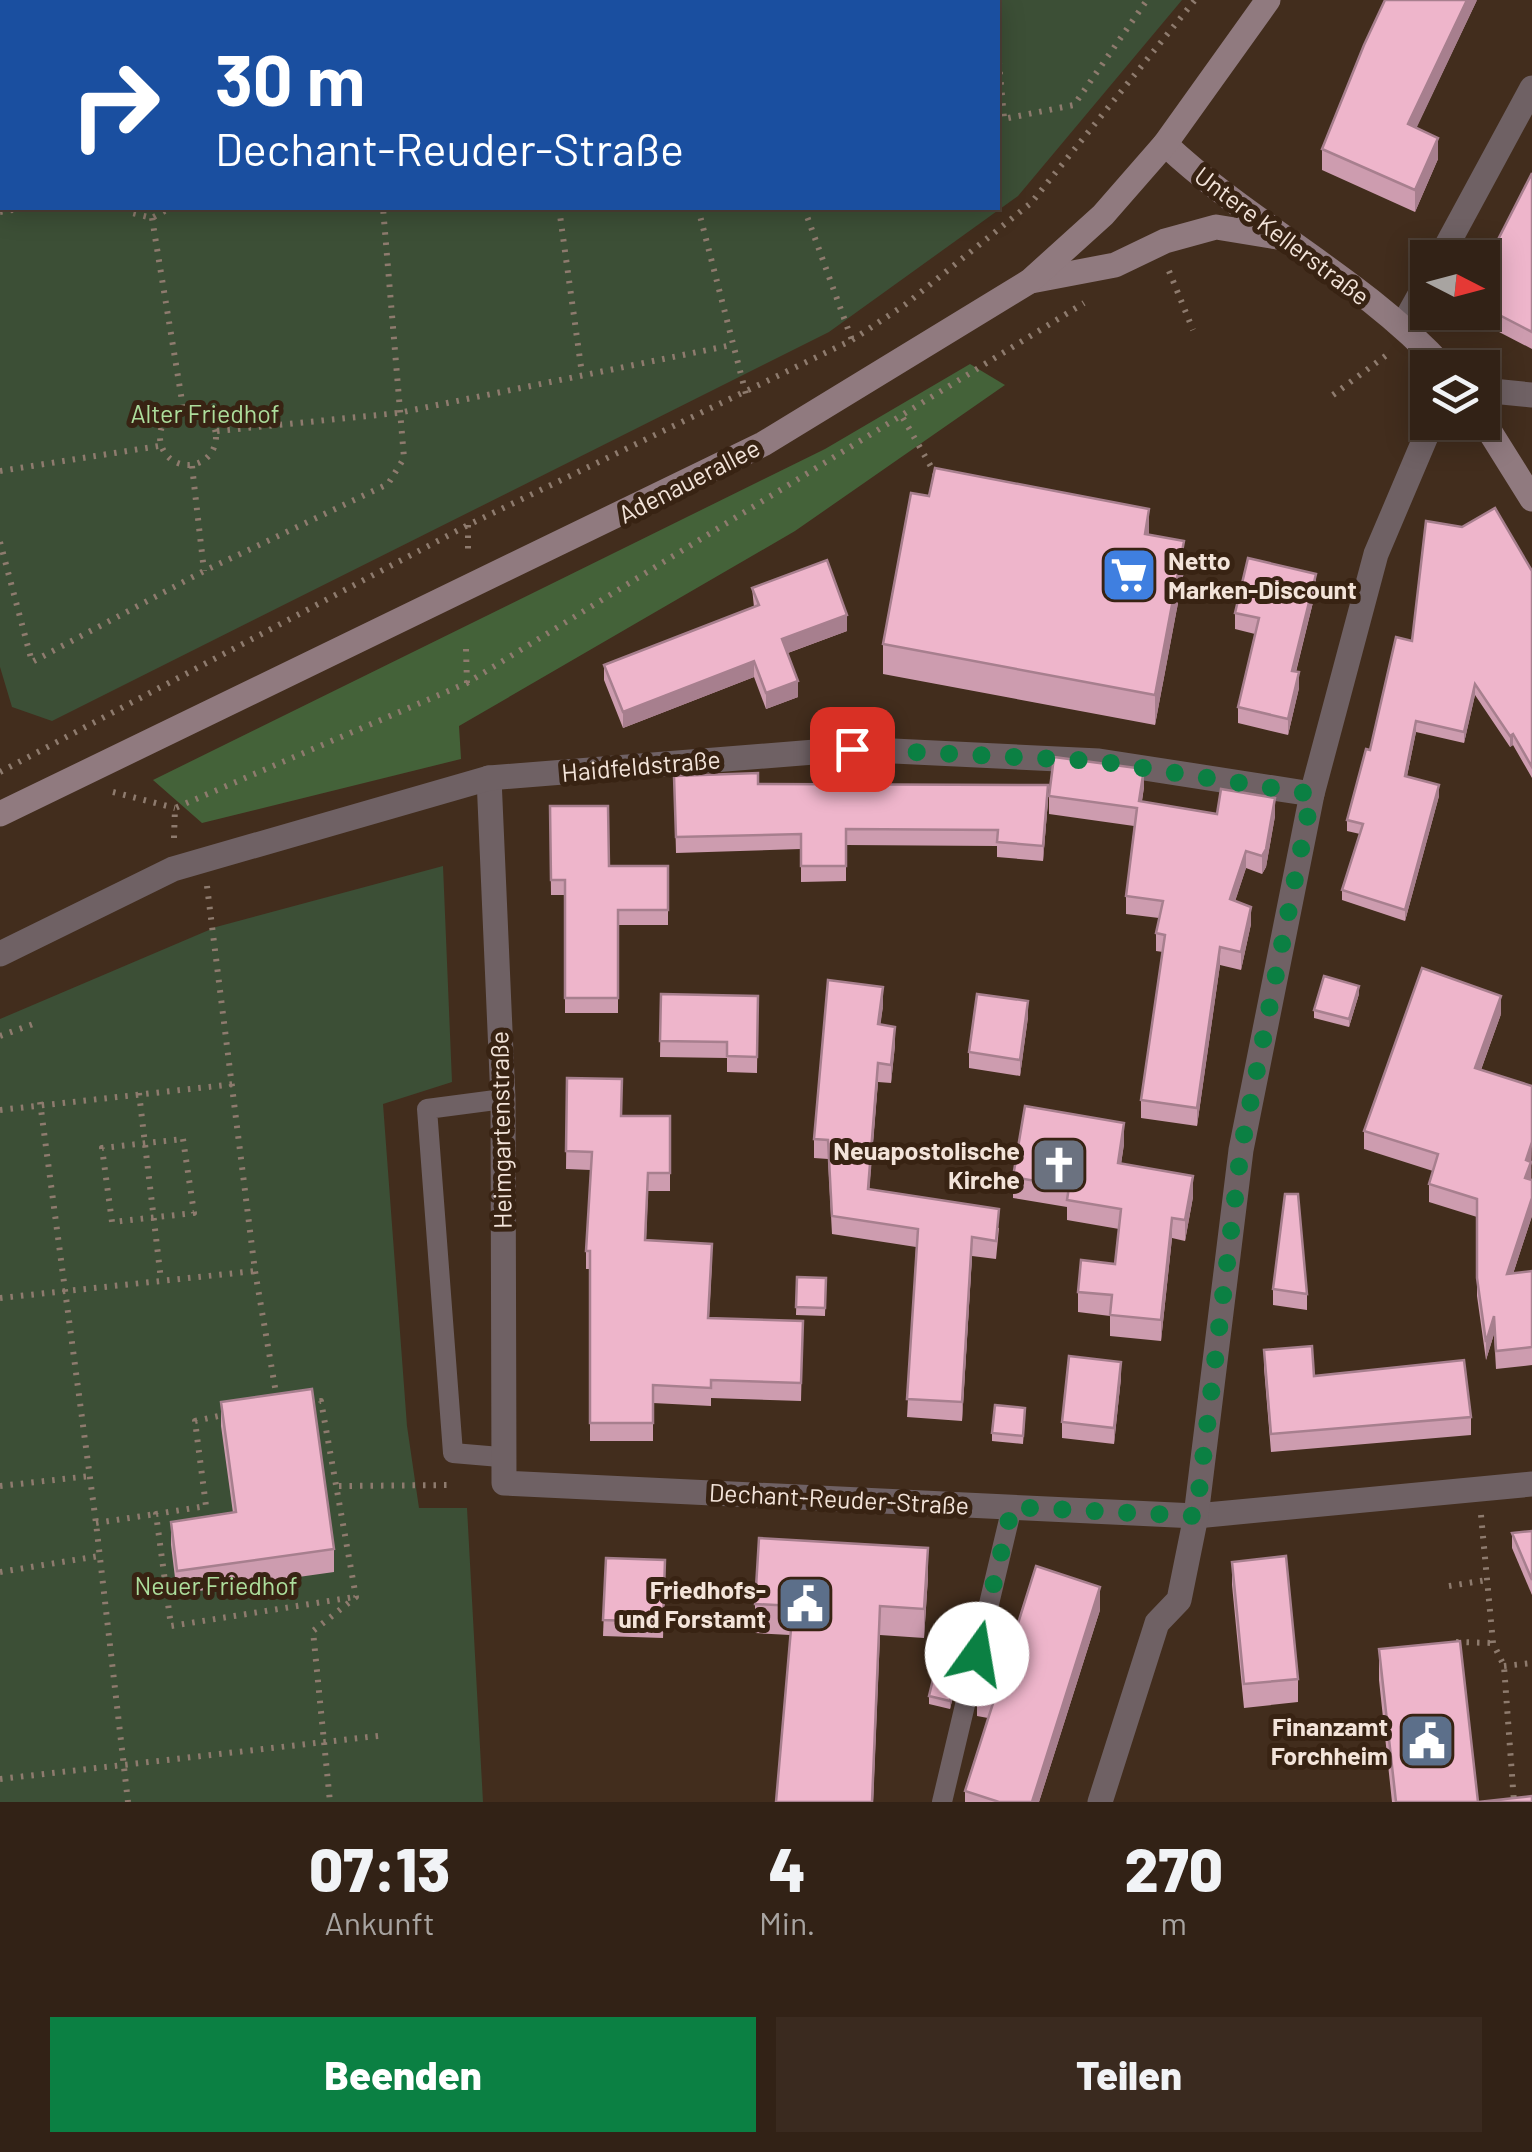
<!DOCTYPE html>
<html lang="de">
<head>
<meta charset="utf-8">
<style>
  :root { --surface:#322216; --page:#3a2a1f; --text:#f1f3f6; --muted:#a8a4a1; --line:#4d3f35; --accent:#0b8043 }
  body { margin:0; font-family:Barlow,sans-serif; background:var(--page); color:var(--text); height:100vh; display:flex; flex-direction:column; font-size:38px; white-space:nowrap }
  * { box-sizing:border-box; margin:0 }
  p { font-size:32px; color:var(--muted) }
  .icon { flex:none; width:55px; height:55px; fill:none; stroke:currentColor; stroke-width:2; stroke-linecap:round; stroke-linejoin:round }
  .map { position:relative; height:1802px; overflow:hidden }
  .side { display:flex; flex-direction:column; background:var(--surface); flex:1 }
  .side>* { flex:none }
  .hud { position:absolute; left:0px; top:0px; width:1000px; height:210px; box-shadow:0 5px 25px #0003,0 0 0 2px var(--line); background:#1a4fa0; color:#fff; overflow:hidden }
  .needle { width:65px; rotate:96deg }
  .controls { position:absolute; left:1410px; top:240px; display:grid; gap:20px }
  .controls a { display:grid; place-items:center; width:90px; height:90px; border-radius:0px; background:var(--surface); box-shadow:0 5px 25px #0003,0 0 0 2px var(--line); font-size:50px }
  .pin { position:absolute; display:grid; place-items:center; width:85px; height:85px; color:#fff; margin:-42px; border-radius:20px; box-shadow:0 5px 15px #0006 }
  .me { position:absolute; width:110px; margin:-55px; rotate:13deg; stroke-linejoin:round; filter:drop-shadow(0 0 8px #0008) }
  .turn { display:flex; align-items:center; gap:35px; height:210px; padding:0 50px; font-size:45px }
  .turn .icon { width:130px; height:130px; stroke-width:2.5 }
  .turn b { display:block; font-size:70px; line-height:85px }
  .eta { display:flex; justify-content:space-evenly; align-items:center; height:170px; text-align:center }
  .eta b { font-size:60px; font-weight:800; line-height:70px }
  .primary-button { display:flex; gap:20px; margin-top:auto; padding:20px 50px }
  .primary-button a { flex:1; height:115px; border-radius:0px; background:var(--accent); color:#fff; font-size:40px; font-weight:800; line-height:115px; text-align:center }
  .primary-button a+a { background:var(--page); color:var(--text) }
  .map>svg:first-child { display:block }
  .green { fill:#3c4f36 }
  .forest { fill:#446239 }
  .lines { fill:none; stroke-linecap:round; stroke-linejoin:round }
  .path { stroke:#8e7b6e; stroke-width:6; stroke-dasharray:2.5 8; stroke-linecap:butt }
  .lane { stroke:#6f6164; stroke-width:20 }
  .street { stroke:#6f6164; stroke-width:25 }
  .secondary { stroke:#907a7f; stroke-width:25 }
  .wall { fill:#cd9caf }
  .shaded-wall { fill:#a77f8e }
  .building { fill:#eeb5cb; stroke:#a77f8e; stroke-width:2.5 }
  .route { stroke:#0b8043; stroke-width:18; stroke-dasharray:0 32.4 }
  .labels { text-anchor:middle; stroke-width:10; stroke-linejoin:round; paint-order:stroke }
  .street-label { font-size:25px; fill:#f3e4da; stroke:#382313 }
  .park-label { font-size:25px; fill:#adde9c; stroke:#382313 }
  .poi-label { font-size:25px; font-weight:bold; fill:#f3e4da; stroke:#382313; text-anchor:end }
</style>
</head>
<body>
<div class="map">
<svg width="1532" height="1802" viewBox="0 0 1532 1802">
  <rect width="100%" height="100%" fill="#422d1d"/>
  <g class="green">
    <path d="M36 0H1182L1018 196 829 332 52 721 12 707 0 667V25L2 208H998V2H32Z"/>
    <path d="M443 866 452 1082 383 1104 407 1426 419 1508H467L483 1802H0V1019L216 927Z"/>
  </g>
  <path class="forest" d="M970 364 1005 385 795 531 459 726 461 759 202 823 153 780 825 449Z"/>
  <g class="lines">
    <g class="path">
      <path d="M115 0 116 2"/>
      <path d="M358 0V2"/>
      <path d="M529 0V2"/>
      <path d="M666 0V2"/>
      <path d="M766 0 767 2"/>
      <path d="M808 0V2"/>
      <path d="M954 0 955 2"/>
      <path d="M992 0V2"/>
      <path d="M146 2 150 0"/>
      <path d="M184 2 194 0"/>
      <path d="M998 51 1004 118"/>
      <path d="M0 81 2 80"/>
      <path d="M998 120 1074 105 1147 0"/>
      <path d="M125 208 128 212 152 218 170 208"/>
      <path d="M559 208 582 374"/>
      <path d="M698 208 746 394"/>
      <path d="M804 208 852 340"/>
      <path d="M0 212 25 208"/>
      <path d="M152 218 183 407"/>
      <path d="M1169 271 1193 330"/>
      <path d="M1333 395 1388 354"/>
      <circle cx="188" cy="437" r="28"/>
      <path d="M903 418 937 477"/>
      <path d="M217 431 398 413 732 345"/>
      <path d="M192 466 204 571"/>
      <path d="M0 471 159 446"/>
      <path d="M468 525V552"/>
      <path d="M0 542 32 662 204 571 388 484 404 458 383 208"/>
      <path d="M466 649 467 683"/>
      <path d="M0 772 468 525 852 340 906 304 1031 203 1195 0"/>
      <path d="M113 792 175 808"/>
      <path d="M174 838 175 808 467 683 1084 303"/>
      <path d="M207 886 255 1271 277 1399"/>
      <path d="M0 1036 36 1023"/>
      <path d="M139 1093 161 1280"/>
      <path d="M40 1102 96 1523 128 1802"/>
      <path d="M0 1110 235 1084"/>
      <path d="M183 1139 194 1213 112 1222 102 1148Z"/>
      <path d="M0 1298 255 1271"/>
      <path d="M309 1402 321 1401 356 1597 313 1631 330 1802"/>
      <path d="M228 1414 195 1421 206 1506 156 1514 171 1626 354 1597"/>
      <path d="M0 1486 90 1476"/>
      <path d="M339 1486 452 1485"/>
      <path d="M1481 1515 1493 1643 1504 1666 1514 1802"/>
      <path d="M96 1523 156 1514"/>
      <path d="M0 1572 99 1556"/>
      <path d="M1449 1586 1487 1580"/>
      <path d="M1456 1642 1493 1643"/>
      <path d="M1504 1666 1532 1663"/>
      <path d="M0 1779 386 1735"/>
    </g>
    <g class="lane">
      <path d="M500 1457 453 1453 427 1109 503 1099"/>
      <path d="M942 1802 1012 1507"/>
    </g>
    <g class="street">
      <path d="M1440 258 1532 88"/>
      <path d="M1403 325 1428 280"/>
      <path d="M1482 390 1532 395"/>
      <path d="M489 778 503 1099 504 1483 1196 1516 1532 1484"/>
      <path d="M0 954 173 869 489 778 852 749 1099 761 1312 794"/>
      <path d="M1100 1802 1157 1623 1179 1600 1196 1516 1241 1150 1312 794 1376 554 1432 422"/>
    </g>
    <g class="secondary">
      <path d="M1165 144C1252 226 1363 279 1444 368"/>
      <path d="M1031 281 1115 265 1165 241 1216 227 1277 237"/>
      <path d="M1482 419 1532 499"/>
      <path d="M0 814 763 444 1030 281 1103 215 1165 144 1268 0"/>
    </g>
  </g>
  <g class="wall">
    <path d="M1477 0 1416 128 1438 159 1415 212 1322 170V149Z"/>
    <path d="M1532 173V349L1476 320V312H1482V290L1485 285 1484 284V267Z"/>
    <path d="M929 496 1149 534 1184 571 1155 725 883 674V644Z"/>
    <path d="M1532 571V778L1513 745 1510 747 1475 695 1464 743 1416 732 1407 776 1439 796 1405 921 1342 900V890L1360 834 1347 831V820L1370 750 1412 641Z"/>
    <path d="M752 588 847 631 788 653 798 697 766 709 754 677 623 728 604 680V665L754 607Z"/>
    <path d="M1316 590 1296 672 1299 688 1288 735 1238 723V707L1255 634 1235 629V613Z"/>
    <path d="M674 776 758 784 1048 800 1043 861 997 857V846L846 845V881L801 882V849L676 853Z"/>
    <path d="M1144 787 1142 801 1217 814 1275 816 1266 867 1262 874 1246 868 1235 901 1251 924 1241 970 1220 965 1197 1126 1141 1118V1100L1163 952 1156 951V933L1159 918 1126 914V896L1134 826 1049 814V796Z"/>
    <path d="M550 806 609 866H668V925H618V1013H565V895H551Z"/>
    <path d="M661 994 758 996 757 1073 727 1072V1058L660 1057Z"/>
    <path d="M1359 994 1349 1027 1314 1018V1010Z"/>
    <path d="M883 1006 880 1025 895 1045 891 1083 878 1082 869 1189 999 1228 996 1259 972 1256 962 1421 907 1417 916 1247 832 1234 828 1159 814 1158V1139Z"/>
    <path d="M1501 1014 1481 1070 1531 1164 1532 1216 1513 1274 1532 1271V1365L1496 1369 1494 1334 1486 1360 1477 1296V1217L1429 1202V1184L1433 1171 1364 1149V1131Z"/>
    <path d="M1028 1017 1020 1076 969 1068V1052Z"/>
    <path d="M567 1078 621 1116H670V1191H648L646 1241 712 1262 709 1318 803 1321 801 1401 711 1398V1406L653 1403V1441H590V1269H586V1251L591 1170 566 1169Z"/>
    <path d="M1124 1144 1121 1164 1193 1197 1185 1241 1172 1238 1161 1341 1110 1336V1316L1078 1312V1292L1115 1264 1119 1229 1067 1220V1207L1013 1198V1177Z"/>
    <path d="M797 1277 826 1278 825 1316 796 1315Z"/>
    <path d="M1273 1289 1307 1294V1310L1273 1305Z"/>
    <path d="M1264 1350 1314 1376 1471 1417V1435L1271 1452 1264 1368Z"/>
    <path d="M1121 1378 1114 1444 1062 1438V1422Z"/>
    <path d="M221 1402 334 1549V1572L177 1594 171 1545V1522L233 1513 221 1426Z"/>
    <path d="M1025 1416 1023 1444 992 1441V1433Z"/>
    <path d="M1532 1531V1595L1512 1548V1533Z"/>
    <path d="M606 1558 665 1576 663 1638 603 1636Z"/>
    <path d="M1232 1562 1298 1679V1702L1244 1708 1232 1585Z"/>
    <path d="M928 1577 924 1638 880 1635 873 1802H776L790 1635 755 1633V1604Z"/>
    <path d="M1100 1610 1039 1802H965V1791L988 1718 977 1716V1692L1009 1652Z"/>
    <path d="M1379 1649 1478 1802H1532H1392L1379 1680Z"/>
    <path d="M961 1663 950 1709 929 1704V1696Z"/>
  </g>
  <g class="shaded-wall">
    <path d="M1467 0H1477L1408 146V124Z"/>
    <path d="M1438 138V159L1415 212V190Z"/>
    <path d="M1149 509V539L1145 534Z"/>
    <path d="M1184 541V571L1155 725V695Z"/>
    <path d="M1316 574V590L1292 687V671Z"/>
    <path d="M847 615V631L782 655V639Z"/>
    <path d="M754 661V677L623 728V712Z"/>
    <path d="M1299 672V688L1288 735V719Z"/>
    <path d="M798 681V697L766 709V693Z"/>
    <path d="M1475 684V695L1464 743V732Z"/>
    <path d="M1416 721V732L1405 786V776Z"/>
    <path d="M1513 734V745L1510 747V736Z"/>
    <path d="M1144 769V787L1139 819V801Z"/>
    <path d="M1048 785V800L1043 861V846Z"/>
    <path d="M1439 785V796L1405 921V910Z"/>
    <path d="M1275 798V816L1266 867 1262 874V856Z"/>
    <path d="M1246 851V868L1230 917V899Z"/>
    <path d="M1251 907V924L1241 970V952Z"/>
    <path d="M1220 947V965L1197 1126V1108Z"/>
    <path d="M1359 986V994L1349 1027V1019Z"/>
    <path d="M883 987V1006L878 1043V1024Z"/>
    <path d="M1501 996V1014L1475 1086V1068Z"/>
    <path d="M1028 1001V1017L1020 1076V1060Z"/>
    <path d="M895 1027V1045L891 1083V1065Z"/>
    <path d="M878 1063V1082L868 1208V1189Z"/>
    <path d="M1124 1123V1144L1118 1184V1163Z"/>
    <path d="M1532 1142 1531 1180 1525 1196 1526 1160Z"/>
    <path d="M1193 1176V1197L1185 1241V1220Z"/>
    <path d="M1532 1198V1216L1507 1292V1274Z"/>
    <path d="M1172 1218V1238L1161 1341V1320Z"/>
    <path d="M972 1237V1256L962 1421V1402Z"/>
    <path d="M1494 1316V1334L1486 1360V1342Z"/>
    <path d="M1121 1362V1378L1114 1444V1428Z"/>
    <path d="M928 1548V1577L924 1638V1609Z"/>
    <path d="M1100 1587V1610L1039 1802H1032Z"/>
    <path d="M880 1606 873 1802H872Z"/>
    <path d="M961 1655V1663L950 1709V1701Z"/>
  </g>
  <g class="building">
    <path d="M1385 0H1467L1408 124 1438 138 1415 190 1322 149 1364 45Z"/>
    <path d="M1532 173V332L1482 306V290L1492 271 1484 267Z"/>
    <path d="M935 468 1149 509 1145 534 1184 541 1155 695 883 644 911 493 929 496Z"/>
    <path d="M1495 508 1532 571V767L1513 734 1510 736 1475 684 1464 732 1416 721 1405 776 1439 785 1405 910 1342 890 1363 824 1347 820 1366 749 1370 750 1396 637 1412 641 1426 521 1462 527Z"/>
    <path d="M1248 558 1316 574 1292 671 1299 672 1288 719 1238 707 1259 618 1235 613Z"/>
    <path d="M827 560 847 615 782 639 798 681 766 693 754 661 623 712 604 665 759 605 752 588Z"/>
    <path d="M1054 757 1144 769 1139 801 1217 814 1221 789 1275 798 1266 849 1262 856 1246 851 1230 899 1251 907 1241 952 1220 947 1197 1108 1141 1100 1165 935 1156 933 1163 901 1126 896 1137 808 1049 796Z"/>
    <path d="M758 773V784L1048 785 1043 846 997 842 998 830 846 829V866H801V834L676 837 674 776Z"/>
    <path d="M550 806H608L609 866H668V910H618V998H565V880H551Z"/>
    <path d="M1422 968 1501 996 1475 1068 1532 1086V1142L1526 1160 1531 1162 1525 1178 1532 1180V1198L1507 1274 1532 1271V1347L1496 1351 1494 1316 1486 1342 1477 1278V1199L1429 1184 1438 1154 1364 1131Z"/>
    <path d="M1324 976 1359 986 1349 1019 1314 1010Z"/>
    <path d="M828 980 883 987 878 1024 895 1027 891 1065 878 1063 868 1189 999 1209 996 1241 972 1237 962 1402 907 1399 918 1229 832 1216 828 1140 814 1139Z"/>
    <path d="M661 994 758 996 757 1057 727 1056V1042L660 1041Z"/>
    <path d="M977 994 1028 1001 1020 1060 969 1052Z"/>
    <path d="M567 1078 622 1079 621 1116H670V1173H648L645 1240 712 1244 708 1318 803 1321 801 1383 711 1380V1388L653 1385V1423H590V1251H586L592 1152 566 1151Z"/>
    <path d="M1025 1106 1124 1123 1118 1163 1193 1176 1185 1220 1172 1218 1161 1320 1110 1315 1112 1295 1078 1292 1081 1260 1115 1264 1121 1209 1067 1200 1069 1187 1013 1177Z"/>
    <path d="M1285 1194H1298L1307 1294 1273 1289Z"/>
    <path d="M797 1277 826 1278 825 1308 796 1307Z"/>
    <path d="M1312 1346 1314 1376 1464 1360 1471 1417 1271 1434 1264 1350Z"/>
    <path d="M1069 1356 1121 1362 1114 1428 1062 1422Z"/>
    <path d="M312 1389 334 1549 177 1571 171 1522 236 1512 221 1402Z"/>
    <path d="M995 1405 1025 1408 1023 1436 992 1433Z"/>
    <path d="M1532 1531V1580L1512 1533Z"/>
    <path d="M759 1538 928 1548 924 1609 880 1606 872 1802H776L793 1606 755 1604Z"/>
    <path d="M1286 1556 1298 1679 1244 1684 1232 1562Z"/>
    <path d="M606 1558 665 1560 663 1622 603 1620Z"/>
    <path d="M1036 1566 1100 1587 1032 1802H999L965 1791 995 1697 977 1692 988 1646 1009 1652Z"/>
    <path d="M1460 1641 1478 1802 1532 1796V1802H1396L1379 1649Z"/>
    <path d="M940 1650 961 1655 950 1701 929 1696Z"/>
  </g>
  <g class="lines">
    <path class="route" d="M852 749 1098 761 1312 794 1241 1150 1196 1516 1012 1507 977 1654"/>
  </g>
  <defs>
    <g id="supermarket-square" transform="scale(2.875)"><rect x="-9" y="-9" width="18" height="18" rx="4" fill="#3f7fe0" stroke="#382313"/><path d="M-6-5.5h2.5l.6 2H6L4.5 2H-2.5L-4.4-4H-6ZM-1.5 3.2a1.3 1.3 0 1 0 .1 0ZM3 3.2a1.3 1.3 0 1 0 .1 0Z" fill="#fff"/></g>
    <g id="church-square" transform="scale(2.875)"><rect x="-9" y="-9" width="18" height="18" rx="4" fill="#6b7280" stroke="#382313"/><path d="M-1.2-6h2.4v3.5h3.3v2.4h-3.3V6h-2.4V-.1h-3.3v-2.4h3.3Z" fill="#fff"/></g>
    <g id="civic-square" transform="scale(2.875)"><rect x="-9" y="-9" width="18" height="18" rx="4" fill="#5c6f8a" stroke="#382313"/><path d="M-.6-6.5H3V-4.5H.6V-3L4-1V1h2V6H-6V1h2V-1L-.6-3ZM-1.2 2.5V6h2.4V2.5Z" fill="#fff"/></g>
  </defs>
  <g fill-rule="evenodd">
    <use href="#supermarket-square" x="1129" y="575"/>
    <use href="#church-square" x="1059" y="1165"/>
    <use href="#civic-square" x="805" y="1604"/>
    <use href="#civic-square" x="1427" y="1741"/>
  </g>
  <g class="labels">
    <g class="street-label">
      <text transform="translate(1282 236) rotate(37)" y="9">Untere Kellerstraße</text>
      <text transform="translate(689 481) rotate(-27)" y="9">Adenauerallee</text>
      <text transform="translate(641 766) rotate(-5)" y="9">Haidfeldstraße</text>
      <text transform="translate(501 1130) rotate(-91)" y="9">Heimgartenstraße</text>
      <text transform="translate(839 1499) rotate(3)" y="9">Dechant-Reuder-Straße</text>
    </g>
    <g class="park-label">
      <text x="205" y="423">Alter Friedhof</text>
      <text x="216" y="1595">Neuer Friedhof</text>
    </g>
    <g class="poi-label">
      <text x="1168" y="570" text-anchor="start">Netto<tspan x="1168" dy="29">Marken-Discount</tspan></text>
      <text x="1020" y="1160">Neuapostolische<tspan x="1020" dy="29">Kirche</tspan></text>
      <text x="766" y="1599">Friedhofs-<tspan x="766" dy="29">und Forstamt</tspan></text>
      <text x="1388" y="1736">Finanzamt<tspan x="1388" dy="29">Forchheim</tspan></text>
    </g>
  </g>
</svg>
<div class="controls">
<a><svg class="needle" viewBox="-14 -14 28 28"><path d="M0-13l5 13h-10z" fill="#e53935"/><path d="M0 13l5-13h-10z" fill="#a8a4a1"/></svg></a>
<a><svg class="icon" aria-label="layers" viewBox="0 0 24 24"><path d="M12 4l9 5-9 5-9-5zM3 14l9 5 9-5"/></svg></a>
</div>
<div class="pin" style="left:852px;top:749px;background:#d93025"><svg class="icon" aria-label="arrive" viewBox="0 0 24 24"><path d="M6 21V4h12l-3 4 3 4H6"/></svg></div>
<svg class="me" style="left:977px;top:1654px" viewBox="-20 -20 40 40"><circle r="19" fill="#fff"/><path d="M0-13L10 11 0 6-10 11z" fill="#0b8043"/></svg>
<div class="hud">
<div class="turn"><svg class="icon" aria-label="right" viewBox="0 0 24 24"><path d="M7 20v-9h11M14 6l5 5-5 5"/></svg><div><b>30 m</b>Dechant-Reuder-Straße</div></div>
</div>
</div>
<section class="side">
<div class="eta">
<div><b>07:13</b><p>Ankunft</p></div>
<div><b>4</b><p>Min.</p></div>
<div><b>270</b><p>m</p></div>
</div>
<div class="primary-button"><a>Beenden</a><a>Teilen</a></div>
</section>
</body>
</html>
